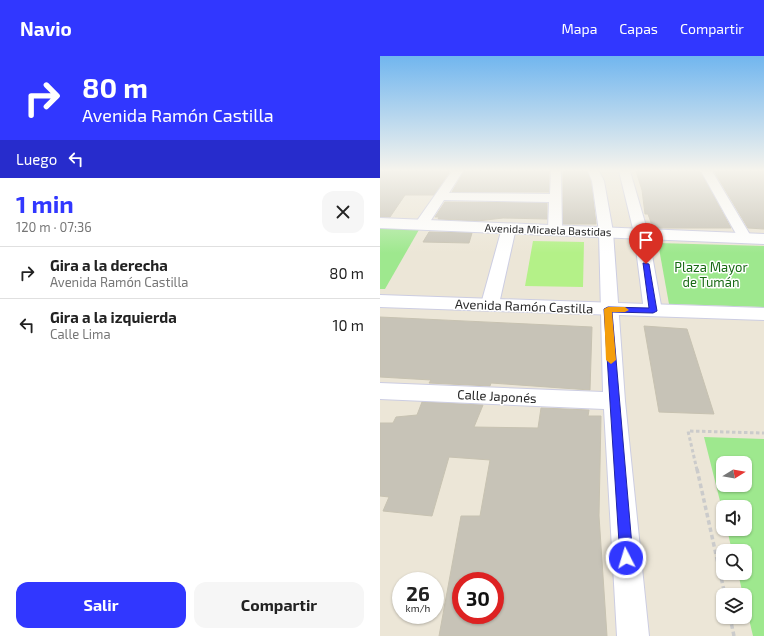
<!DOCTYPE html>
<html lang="es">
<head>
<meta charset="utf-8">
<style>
  :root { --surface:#fff; --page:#f6f6f6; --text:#222; --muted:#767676; --line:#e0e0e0; --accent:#3137ff }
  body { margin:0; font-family:"Exo 2",sans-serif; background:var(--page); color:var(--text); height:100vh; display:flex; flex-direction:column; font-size:15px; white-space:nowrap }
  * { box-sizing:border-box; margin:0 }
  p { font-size:13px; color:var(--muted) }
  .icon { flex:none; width:22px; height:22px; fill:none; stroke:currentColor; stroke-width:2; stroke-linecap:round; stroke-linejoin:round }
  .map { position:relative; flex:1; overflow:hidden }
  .side { display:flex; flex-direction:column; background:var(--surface); width:380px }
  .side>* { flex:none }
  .hud { background:#3137ff; color:#fff; overflow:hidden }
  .needle { width:26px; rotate:79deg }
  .tools { position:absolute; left:336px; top:400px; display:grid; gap:8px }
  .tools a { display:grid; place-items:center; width:36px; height:36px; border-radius:8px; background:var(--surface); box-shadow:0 1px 3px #0004; font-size:20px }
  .speed { position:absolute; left:12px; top:516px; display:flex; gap:8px; font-size:20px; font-weight:700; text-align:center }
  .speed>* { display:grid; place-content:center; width:52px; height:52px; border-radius:50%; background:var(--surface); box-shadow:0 1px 3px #0004; line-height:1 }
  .speed small { font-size:10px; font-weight:400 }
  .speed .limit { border:6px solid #d22; background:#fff; color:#111 }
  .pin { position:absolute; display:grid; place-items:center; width:34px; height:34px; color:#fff; margin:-41px -17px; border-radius:50% 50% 50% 0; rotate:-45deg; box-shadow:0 0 4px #0007 }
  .pin .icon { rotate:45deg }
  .me { position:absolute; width:44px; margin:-22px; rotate:355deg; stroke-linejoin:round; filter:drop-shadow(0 0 3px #0008) }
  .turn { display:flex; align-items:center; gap:14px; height:84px; padding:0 16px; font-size:18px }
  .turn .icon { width:52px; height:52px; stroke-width:2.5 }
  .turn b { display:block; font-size:28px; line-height:34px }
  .then { display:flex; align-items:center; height:38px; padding:0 16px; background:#0003; gap:8px; font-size:15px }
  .round { display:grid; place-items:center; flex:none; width:42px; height:42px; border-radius:12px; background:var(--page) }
  .summary { display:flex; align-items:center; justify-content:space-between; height:68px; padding:0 16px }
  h1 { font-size:24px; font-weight:700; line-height:30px; color:var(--accent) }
  .cta { display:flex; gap:8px; margin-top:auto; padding:8px 16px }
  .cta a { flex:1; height:46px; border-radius:12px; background:var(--accent); color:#fff; font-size:16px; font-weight:700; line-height:46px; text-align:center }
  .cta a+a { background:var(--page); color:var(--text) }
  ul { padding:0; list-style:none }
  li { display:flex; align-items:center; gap:12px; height:52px; padding:0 16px; border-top:1px solid var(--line) }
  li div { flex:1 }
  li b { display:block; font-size:15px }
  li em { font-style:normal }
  header { display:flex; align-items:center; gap:24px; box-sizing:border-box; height:56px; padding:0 20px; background:var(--accent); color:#fff }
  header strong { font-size:19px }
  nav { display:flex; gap:22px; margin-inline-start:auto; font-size:14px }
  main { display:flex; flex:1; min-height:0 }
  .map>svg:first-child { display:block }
  .green { fill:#9ee88e; fill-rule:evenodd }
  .pitch { fill:#b4f188 }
  .building { fill:#c7c3b7; stroke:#c7c2b1; fill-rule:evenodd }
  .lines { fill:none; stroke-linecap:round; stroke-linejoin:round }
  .street-casing { stroke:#cccde2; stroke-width:2 }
  .secondary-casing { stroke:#cccde2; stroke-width:2 }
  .path-far1 { stroke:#cbcbcb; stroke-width:3; stroke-dasharray:3.5 2.5; stroke-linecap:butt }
  .path { stroke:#cbcbcb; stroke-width:3.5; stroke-dasharray:4.5 3; stroke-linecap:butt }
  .street { fill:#fff; fill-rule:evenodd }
  .secondary { fill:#fff; fill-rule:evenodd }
  .route { fill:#3137ff; stroke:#2024a6 }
  .slow { fill:#f59e0b }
  .labels { text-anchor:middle; stroke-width:3; stroke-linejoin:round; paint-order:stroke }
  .far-street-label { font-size:11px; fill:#272727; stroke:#fff }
  .park-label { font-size:13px; fill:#176913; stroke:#fff }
  .street-label { font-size:13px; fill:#272727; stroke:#fff }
</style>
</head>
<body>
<header>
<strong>Navio</strong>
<nav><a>Mapa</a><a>Capas</a><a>Compartir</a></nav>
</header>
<main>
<section class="side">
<div class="hud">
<div class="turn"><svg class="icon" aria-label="right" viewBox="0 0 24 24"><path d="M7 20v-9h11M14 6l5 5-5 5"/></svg><div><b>80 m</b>Avenida Ramón Castilla</div></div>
<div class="then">Luego<svg class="icon" aria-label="left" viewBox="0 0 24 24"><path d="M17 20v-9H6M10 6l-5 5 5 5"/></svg></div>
</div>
<div class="summary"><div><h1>1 min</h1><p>120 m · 07:36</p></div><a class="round"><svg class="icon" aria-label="close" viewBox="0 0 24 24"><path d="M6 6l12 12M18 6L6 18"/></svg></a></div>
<ul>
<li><svg class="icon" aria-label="right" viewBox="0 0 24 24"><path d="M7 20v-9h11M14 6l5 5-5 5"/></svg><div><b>Gira a la derecha</b><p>Avenida Ramón Castilla</p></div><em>80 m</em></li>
<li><svg class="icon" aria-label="left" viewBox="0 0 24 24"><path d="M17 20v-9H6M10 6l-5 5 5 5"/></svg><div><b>Gira a la izquierda</b><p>Calle Lima</p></div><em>10 m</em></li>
</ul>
<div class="cta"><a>Salir</a><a>Compartir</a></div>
</section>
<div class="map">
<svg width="384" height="580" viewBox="0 0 384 580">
  <rect width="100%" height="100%" fill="#ece6d7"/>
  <g class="green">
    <path d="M0 172H40L5 233H0Z"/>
    <path d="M278 187 384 190V251L289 248Z"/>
    <path d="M324 381 384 383V580H373L365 546V539H363L358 517H365V495H352L347 473H365V451H343V457ZM343 407H365V429H343Z"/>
  </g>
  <path class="pitch" d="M153 185 204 186 203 231 145 230Z"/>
  <g class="building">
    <path d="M0 115H70L54 139H25L10 161H0Z"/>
    <path d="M84 115H169V136H72Z"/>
    <path d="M183 115H207L211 125 216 168H183Z"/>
    <path d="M256 115H320L351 172H273L268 158H265L262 134Z"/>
    <path d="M334 115H384V173L368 172Z"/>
    <path d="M65 146 167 147V163L123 162 97 165 58 163 59 161H55Z"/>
    <path d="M49 176 92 177 89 187 43 186Z"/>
    <path d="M0 261 212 271 210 334 111 327 110 330 49 327 51 324 0 321Z"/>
    <path d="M264 270 307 273 334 358 279 356Z"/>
    <path d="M42 346 103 349 94 371 158 372 161 352 209 354 208 360H221L219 460 227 580H59L81 460H100L110 404 69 401 52 460 3 455 9 441 0 440V367H13L16 361 37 359ZM81 525H115V559H81Z"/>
  </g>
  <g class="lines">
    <g class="street-casing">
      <g id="street">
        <path d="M72 115H83L69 137 170 138 171 115H181L182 173 180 176H170L168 173 169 146 64 144 46 172H36L34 169Z"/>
        <path d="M208 115H219L224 125 233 176 245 345 269 580H237L224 353 0 343V327L223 336 219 176 212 125Z"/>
        <path d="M239 115H250L268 177 282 255 279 259 273 260 267 259 264 255 254 177Z"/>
        <path d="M321 115H332L372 182 370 185H360Z"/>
        <path d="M129 168 134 169 136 172 119 248 116 252 110 253 104 252 101 248 122 172 124 169Z"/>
      </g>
    </g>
    <g class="secondary-casing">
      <g id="secondary">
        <path d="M0 162 384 178V188L0 172Z"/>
        <path d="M0 239 384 252V264L0 251Z"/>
      </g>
    </g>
    <path class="path-far1" d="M317 414 308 375 384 377"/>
    <g class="path">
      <path d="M317 413 345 539"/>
      <path d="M350 561 354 580"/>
    </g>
    <use href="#street" class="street"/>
    <use href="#secondary" class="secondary"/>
  </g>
  <linearGradient id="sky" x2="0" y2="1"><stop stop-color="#71b6ef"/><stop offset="0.58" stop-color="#f6f4ed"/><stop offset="1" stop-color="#f6f4ed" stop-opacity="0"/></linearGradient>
  <rect width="384" height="197" fill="url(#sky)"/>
  <path class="route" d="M263 207 269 208 277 255 273 257 232 256 253 502 251 507 246 509 242 507 240 502 224 253 228 251 269 252Z"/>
  <path class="slow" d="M228 251H245L249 254 245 256H232L236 304 231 308 226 304 224 253Z"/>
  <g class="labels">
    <g class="far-street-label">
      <text transform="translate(168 174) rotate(2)" y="4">Avenida Micaela Bastidas</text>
    </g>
    <g class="park-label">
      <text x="331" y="216">Plaza Mayor<tspan x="331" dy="15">de Tumán</tspan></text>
    </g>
    <g class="street-label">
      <text transform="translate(144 250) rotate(2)" y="5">Avenida Ramón Castilla</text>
      <text transform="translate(117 340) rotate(3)" y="5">Calle Japonés</text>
    </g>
  </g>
</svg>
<div class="tools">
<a><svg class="needle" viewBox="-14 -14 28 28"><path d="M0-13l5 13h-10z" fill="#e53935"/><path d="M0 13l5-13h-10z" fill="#767676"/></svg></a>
<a><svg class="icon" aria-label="sound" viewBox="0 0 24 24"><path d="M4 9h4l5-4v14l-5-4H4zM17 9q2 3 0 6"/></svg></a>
<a><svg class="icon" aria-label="search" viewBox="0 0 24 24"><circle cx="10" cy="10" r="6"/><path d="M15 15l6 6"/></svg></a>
<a><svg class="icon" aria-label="layers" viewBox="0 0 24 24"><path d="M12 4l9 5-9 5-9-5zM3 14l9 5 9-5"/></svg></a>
</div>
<div class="speed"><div>26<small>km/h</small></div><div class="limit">30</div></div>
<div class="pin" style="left:266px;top:208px;background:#d93025"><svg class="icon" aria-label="arrive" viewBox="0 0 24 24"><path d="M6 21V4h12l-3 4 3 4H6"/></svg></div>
<svg class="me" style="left:246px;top:502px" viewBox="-20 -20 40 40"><circle r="17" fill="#3137ff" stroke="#fff" stroke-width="3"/><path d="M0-11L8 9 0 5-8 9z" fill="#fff"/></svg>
</div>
</main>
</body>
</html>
